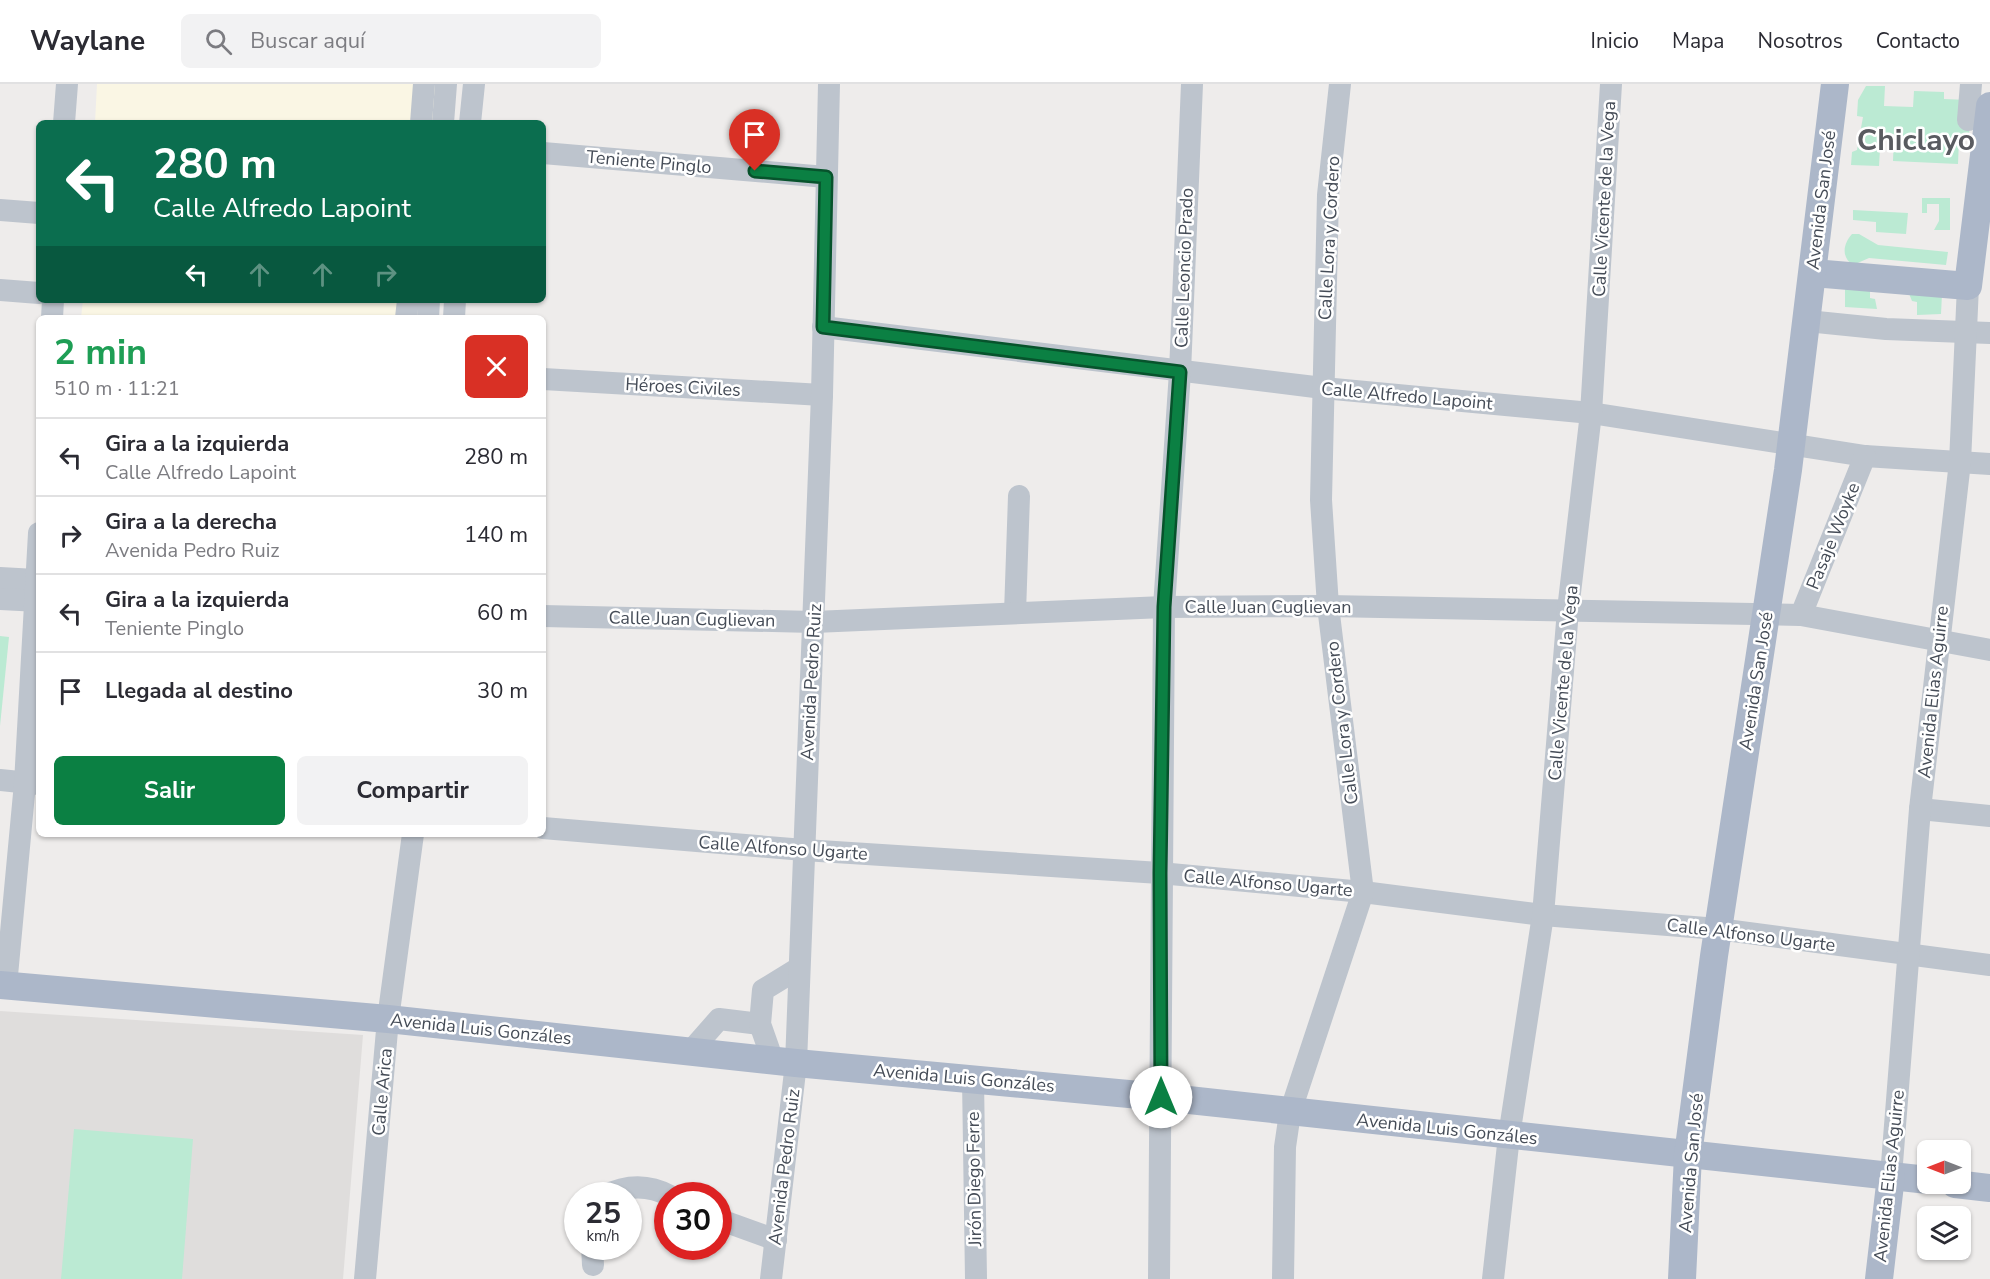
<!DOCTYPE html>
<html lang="es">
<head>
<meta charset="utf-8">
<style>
  :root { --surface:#fff; --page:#f2f2f3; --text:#2b2b33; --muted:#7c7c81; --line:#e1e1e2; --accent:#0b8043 }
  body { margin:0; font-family:"Nunito Sans",sans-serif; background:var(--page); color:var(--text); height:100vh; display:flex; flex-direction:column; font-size:22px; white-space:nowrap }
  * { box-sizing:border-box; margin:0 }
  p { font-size:20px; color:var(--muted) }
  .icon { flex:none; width:33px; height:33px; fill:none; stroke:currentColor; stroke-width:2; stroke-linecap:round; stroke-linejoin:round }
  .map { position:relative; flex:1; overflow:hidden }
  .side { position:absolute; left:36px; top:231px; width:510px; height:522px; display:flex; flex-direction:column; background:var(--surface); border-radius:9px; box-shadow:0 2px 4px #0004 }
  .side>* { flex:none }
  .banner { position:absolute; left:36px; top:36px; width:510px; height:183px; border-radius:9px; box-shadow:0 2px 4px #0004; background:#0b6e4f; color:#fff; overflow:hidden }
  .needle { width:39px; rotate:270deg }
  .tools { position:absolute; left:1917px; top:1056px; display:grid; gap:12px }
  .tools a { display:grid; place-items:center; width:54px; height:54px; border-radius:9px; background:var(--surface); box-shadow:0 2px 4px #0004; font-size:30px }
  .speed { position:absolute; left:564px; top:1098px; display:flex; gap:12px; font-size:30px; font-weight:700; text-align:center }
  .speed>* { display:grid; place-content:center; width:78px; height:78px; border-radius:50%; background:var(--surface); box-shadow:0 2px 4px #0004; line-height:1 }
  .speed small { font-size:15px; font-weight:400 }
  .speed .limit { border:9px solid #d22; background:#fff; color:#111 }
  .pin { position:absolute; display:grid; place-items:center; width:51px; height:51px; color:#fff; margin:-62px -26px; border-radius:50% 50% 50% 0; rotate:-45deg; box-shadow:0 0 6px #0007 }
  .pin .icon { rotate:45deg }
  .me { position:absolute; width:66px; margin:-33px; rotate:0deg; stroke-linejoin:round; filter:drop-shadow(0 0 4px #0008) }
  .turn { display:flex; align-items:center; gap:21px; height:126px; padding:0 18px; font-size:27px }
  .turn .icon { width:78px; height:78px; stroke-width:2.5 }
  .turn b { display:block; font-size:42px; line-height:51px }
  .lanes { display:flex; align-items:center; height:57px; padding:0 18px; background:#0003; justify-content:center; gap:30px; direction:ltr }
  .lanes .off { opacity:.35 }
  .round { display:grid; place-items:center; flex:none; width:63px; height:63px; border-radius:9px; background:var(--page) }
  .overview { display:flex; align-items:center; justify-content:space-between; height:102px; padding:0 18px }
  h1 { font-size:36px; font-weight:700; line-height:45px; color:#1e9e55 }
  .cta { display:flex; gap:12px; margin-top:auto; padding:12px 18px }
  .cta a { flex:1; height:69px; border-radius:9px; background:var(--accent); color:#fff; font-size:24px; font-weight:700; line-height:69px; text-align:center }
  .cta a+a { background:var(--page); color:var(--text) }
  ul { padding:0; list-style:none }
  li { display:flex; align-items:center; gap:18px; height:78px; padding:0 18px; border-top:2px solid var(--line) }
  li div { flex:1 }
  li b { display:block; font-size:22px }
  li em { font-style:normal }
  header { display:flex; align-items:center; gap:36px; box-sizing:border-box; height:84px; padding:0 30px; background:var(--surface); border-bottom:2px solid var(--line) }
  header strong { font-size:28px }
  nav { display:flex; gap:33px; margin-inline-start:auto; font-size:21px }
  .search { width:420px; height:54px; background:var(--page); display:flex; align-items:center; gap:15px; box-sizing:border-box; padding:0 21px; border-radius:9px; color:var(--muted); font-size:22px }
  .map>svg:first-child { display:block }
  .commercial { fill:#faf6e4 }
  .education { fill:#dfdddc }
  .green { fill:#bbead3 }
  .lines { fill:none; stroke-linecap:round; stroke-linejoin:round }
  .minor { stroke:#bdc4cd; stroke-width:22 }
  .major { stroke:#acb7c9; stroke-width:28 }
  .route-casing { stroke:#07532c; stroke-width:15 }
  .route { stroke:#0b8043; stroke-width:10 }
  .labels { text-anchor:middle; stroke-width:5; stroke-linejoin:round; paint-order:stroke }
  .street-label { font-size:18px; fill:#454c57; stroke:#fff }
  .town-label { font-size:30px; font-weight:bold; fill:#595b60; stroke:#fff }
</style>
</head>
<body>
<header>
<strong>Waylane</strong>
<div class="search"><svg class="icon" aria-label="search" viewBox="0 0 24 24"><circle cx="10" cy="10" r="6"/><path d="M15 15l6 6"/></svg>Buscar aquí</div>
<nav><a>Inicio</a><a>Mapa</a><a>Nosotros</a><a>Contacto</a></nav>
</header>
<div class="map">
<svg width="1990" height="1195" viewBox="0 0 1990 1195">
  <rect width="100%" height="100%" fill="#eeeceb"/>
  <g class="commercial">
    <path d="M97 0H451L448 39H95Z"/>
    <path d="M83 216H434L432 234H81Z"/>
  </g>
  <path class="education" d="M0 927 363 951 343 1195H0Z"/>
  <g class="green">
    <path d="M1866 2H1885L1884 22 1913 23 1914 7 1944 8V15L1968 16 1971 20 1969 52 1959 55 1958 80 1893 77 1894 50 1881 49 1879 82 1851 81 1852 68 1857 66 1863 33 1857 32 1858 16Z"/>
    <path d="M1922 114H1950V146H1934L1939 137V120H1927V129H1922Z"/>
    <path d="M1853 126 1908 129 1906 150 1876 148V138L1853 136Z"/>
    <path d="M1852 150H1859L1878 161 1948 168 1946 181 1869 174 1853 181C1841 173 1843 160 1852 150Z"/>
    <path d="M1845 203 1870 204V214L1875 215 1877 225 1845 223Z"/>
    <path d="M1908 207 1942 210 1941 230 1917 231V218L1912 217Z"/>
    <path d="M0 552 9 553 0 642Z"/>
    <path d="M74 1045 193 1055 182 1195H61Z"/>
  </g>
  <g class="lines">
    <g class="minor">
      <path d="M1968 36 1971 0"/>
      <path d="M64 39 67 0"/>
      <path d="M421 39 424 0"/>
      <path d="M443 39 446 0"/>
      <path d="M470 39 474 0"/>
      <path d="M543 69 826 93"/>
      <path d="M0 126 39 129"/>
      <path d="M0 206 39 209"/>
      <path d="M52 234 53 216"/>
      <path d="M406 234 408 216"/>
      <path d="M428 234 429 216"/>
      <path d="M454 234 455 216"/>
      <path d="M1807 237 1886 245 1990 249"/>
      <path d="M823 243 1323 304 1591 329 1865 372 1990 380"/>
      <path d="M543 295 822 311"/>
      <path d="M0 494 36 496"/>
      <path d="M0 515 39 517"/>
      <path d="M1015 529 1019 412"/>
      <path d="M1801 531 1865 372"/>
      <path d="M543 532 814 538 1164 523 1328 522 1801 531 1990 566"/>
      <path d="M0 696 39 700"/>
      <path d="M1920 725 1990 732"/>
      <path d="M543 744 804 766 1160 789 1363 808 1543 831 1718 845 1990 881"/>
      <path d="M6 902 25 699 39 449"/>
      <path d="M690 968 719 935 760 940"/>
      <path d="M773 977 760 940 763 906 799 884"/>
      <path d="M973 995 976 1195"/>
      <path d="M1891 1092 1920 725 1960 378 1968 202"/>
      <path d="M604 1112C626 1101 648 1100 670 1112"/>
      <path d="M718 1135 776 1156"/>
      <path d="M592 1162 593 1181"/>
      <path d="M365 1195 388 935 413 750"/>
      <path d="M771 1195 796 979 822 311 829 0"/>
      <path d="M1159 1195 1164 523 1180 288 1192 0"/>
      <path d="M1283 1195 1285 1063 1290 1029 1363 808 1328 522 1321 416 1328 111 1340 0"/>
      <path d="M1493 1195 1509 1052 1543 831 1568 526 1591 329 1611 0"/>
    </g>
    <g class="major">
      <path d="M1813 189 1968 202 1990 22"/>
      <path d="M0 901 388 935 796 979 1161 1013 1928 1096"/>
      <path d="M1955 1100 1990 1104"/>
      <path d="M1682 1195 1688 1071 1714 872 1788 386 1835 0"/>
      <path d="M1879 1195 1891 1092"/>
    </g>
  </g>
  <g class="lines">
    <g class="route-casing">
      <path id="route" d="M755 87 826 93 823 243 1180 288 1164 523 1160 789 1161 1013"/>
    </g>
    <use href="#route" class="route"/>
  </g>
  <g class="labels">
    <g class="street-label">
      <text transform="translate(649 78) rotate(5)" y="6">Teniente Pinglo</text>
      <text transform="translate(1604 115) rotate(-87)" y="6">Calle Vicente de la Vega</text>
      <text transform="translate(1821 116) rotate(-83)" y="6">Avenida San José</text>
      <text transform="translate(1329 154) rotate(-87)" y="6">Calle Lora y Cordero</text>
      <text transform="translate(1184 184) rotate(-88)" y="6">Calle Leoncio Prado</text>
      <text transform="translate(683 303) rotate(3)" y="6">Héroes Civiles</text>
      <text transform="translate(1407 312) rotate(5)" y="6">Calle Alfredo Lapoint</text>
      <text transform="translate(1833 452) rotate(-68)" y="6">Pasaje Woyke</text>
      <text x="1268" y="529">Calle Juan Cuglievan</text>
      <text transform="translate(692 535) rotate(1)" y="6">Calle Juan Cuglievan</text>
      <text transform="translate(1756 597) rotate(-81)" y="6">Avenida San José</text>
      <text transform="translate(811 598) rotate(-87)" y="6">Avenida Pedro Ruiz</text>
      <text transform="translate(1563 599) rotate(-85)" y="6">Calle Vicente de la Vega</text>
      <text transform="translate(1933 608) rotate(-84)" y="6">Avenida Elias Aguirre</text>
      <text transform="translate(1342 639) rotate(-97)" y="6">Calle Lora y Cordero</text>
      <text transform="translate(783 764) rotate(4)" y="6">Calle Alfonso Ugarte</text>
      <text transform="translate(1268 799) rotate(5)" y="6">Calle Alfonso Ugarte</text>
      <text transform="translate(1751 851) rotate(7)" y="6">Calle Alfonso Ugarte</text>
      <text transform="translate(481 945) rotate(6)" y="6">Avenida Luis Gonzáles</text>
      <text transform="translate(964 994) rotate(5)" y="6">Avenida Luis Gonzáles</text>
      <text transform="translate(382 1008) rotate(-85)" y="6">Calle Arica</text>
      <text transform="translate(1447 1045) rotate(6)" y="6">Avenida Luis Gonzáles</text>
      <text transform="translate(1691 1079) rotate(-85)" y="6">Avenida San José</text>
      <text transform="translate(784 1083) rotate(-83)" y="6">Avenida Pedro Ruiz</text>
      <text transform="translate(1889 1092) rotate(-84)" y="6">Avenida Elias Aguirre</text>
      <text transform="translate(974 1095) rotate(-91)" y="6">Jirón Diego Ferre</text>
    </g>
    <g class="town-label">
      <text x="1916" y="66">Chiclayo</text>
    </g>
  </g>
</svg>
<div class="tools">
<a><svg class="needle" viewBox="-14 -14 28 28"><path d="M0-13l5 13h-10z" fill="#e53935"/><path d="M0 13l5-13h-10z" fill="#7c7c81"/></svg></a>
<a><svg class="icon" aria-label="layers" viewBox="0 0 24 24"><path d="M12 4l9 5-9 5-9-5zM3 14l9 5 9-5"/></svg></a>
</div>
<div class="speed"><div>25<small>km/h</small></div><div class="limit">30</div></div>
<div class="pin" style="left:755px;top:87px;background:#d93025"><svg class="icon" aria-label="arrive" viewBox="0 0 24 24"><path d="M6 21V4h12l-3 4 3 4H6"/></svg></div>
<svg class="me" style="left:1161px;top:1013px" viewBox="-20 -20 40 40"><circle r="19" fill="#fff"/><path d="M0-13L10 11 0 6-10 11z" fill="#0b8043"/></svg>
<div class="banner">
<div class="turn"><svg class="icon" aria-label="left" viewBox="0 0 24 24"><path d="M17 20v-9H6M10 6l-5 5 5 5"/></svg><div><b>280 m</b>Calle Alfredo Lapoint</div></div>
<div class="lanes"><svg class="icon" aria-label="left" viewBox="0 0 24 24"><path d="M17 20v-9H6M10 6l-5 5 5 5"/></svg><svg class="icon off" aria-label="ahead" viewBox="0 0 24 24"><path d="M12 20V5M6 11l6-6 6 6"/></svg><svg class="icon off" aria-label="ahead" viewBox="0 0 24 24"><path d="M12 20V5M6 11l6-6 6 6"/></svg><svg class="icon off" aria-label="right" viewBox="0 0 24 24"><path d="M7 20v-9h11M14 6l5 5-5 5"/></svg></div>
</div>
<section class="side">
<div class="overview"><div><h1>2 min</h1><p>510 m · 11:21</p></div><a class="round" style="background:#d93025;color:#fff"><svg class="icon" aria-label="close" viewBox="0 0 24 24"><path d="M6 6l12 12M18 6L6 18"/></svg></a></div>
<ul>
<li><svg class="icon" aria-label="left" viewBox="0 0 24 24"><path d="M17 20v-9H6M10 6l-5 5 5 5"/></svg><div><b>Gira a la izquierda</b><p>Calle Alfredo Lapoint</p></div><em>280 m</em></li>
<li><svg class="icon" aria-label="right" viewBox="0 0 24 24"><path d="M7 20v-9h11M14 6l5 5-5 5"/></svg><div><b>Gira a la derecha</b><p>Avenida Pedro Ruiz</p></div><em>140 m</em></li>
<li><svg class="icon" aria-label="left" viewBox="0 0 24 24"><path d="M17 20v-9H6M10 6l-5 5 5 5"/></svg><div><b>Gira a la izquierda</b><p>Teniente Pinglo</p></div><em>60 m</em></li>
<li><svg class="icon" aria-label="arrive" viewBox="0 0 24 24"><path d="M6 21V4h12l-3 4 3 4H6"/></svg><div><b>Llegada al destino</b></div><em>30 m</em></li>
</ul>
<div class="cta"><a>Salir</a><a>Compartir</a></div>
</section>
</div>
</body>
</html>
